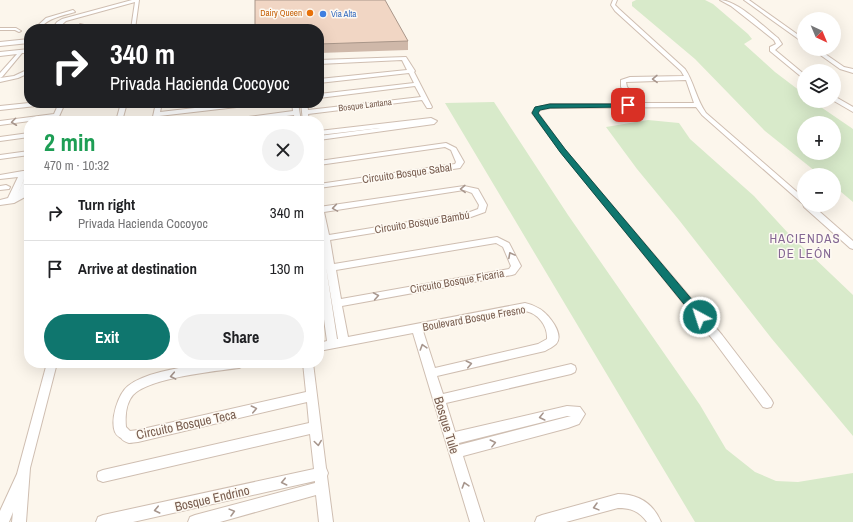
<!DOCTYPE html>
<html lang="en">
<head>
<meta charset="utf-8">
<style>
  :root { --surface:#fff; --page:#f2f2f2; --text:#202124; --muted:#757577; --line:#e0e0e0; --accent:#0f766e }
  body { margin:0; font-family:"Archivo Narrow",sans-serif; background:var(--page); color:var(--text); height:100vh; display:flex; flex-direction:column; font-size:15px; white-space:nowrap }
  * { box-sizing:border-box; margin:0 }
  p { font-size:13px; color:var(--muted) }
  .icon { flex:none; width:22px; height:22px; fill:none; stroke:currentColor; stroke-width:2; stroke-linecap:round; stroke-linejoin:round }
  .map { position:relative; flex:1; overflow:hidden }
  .panel { position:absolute; left:24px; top:116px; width:300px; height:252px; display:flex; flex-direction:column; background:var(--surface); border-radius:16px; box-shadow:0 4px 16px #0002 }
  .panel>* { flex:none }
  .guide { position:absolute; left:24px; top:24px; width:300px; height:84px; border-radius:16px; box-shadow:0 4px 16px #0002; background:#202124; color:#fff; overflow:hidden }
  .needle { width:26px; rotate:136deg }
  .controls { position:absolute; left:797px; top:12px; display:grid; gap:8px }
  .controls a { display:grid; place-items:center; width:44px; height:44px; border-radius:50%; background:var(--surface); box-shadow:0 4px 16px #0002; font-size:20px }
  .pin { position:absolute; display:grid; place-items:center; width:34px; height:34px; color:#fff; margin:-17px; border-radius:8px; box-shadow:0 2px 6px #0006 }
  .me { position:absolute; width:44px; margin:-22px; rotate:320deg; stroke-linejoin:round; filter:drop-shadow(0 0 3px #0008) }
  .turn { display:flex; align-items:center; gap:14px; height:84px; padding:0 20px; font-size:18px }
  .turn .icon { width:52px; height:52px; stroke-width:2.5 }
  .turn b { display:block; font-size:28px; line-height:34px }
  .round { display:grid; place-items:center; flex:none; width:42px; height:42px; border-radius:21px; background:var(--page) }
  .overview { display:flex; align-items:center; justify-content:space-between; height:68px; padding:0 20px }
  h1 { font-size:24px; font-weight:700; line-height:30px; color:#1e9e55 }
  .action { display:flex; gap:8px; margin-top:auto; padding:8px 20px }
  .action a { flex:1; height:46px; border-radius:24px; background:var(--accent); color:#fff; font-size:16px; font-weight:700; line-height:46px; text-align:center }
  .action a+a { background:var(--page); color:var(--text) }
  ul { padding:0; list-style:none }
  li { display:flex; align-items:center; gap:12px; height:56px; padding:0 20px; border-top:1px solid var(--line) }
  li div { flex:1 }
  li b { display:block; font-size:15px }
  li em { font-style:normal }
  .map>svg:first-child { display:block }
  .green { fill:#d8eaca; fill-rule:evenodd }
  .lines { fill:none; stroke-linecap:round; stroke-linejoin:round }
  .minor-casing { stroke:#cfbeb1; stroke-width:2 }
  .minor { fill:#fff; fill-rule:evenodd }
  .wall { fill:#cfb8a9 }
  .building { fill:#f1d6c4; stroke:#a99689 }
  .oneway { stroke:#a7968d }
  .route { fill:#0f766e; stroke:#0a4d48 }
  .food-dot { fill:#e8710a; stroke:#fefaf3; stroke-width:1.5 }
  .shop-dot { fill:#3f7fe0; stroke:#fefaf3; stroke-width:1.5 }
  .labels { text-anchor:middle; stroke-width:3; stroke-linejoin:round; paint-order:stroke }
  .far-food-label { font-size:9px; fill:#c56008; stroke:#fefaf3; text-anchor:end }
  .far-shop-label { font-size:9px; fill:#366cbe; stroke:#fefaf3; text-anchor:start }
  .far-street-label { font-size:9px; fill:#785d4f; stroke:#fefaf3 }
  .street-label { font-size:11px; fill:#785d4f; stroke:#fefaf3 }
  .quarter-label { font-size:13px; letter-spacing:1px; fill:#846793; stroke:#fefaf3 }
  .near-street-label { font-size:13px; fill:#785d4f; stroke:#fefaf3 }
</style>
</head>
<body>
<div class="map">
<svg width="853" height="522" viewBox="0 0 853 522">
  <rect width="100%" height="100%" fill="#fcf6ec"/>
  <g class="green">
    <path d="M636 0H705L713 4 748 34 752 39 744 44 775 72 804 94V101H812L853 129V202L834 186V175H820L765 131 695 59 632 6V2ZM804 123H834V153H804Z"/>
    <path d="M494 102 568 215 700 405 726 449 755 472 776 481 798 482 853 473V522H695L445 103Z"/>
    <path d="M648 120 679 123 690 139 754 196 788 233 853 295V436L772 339 679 220 637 169 606 127Z"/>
  </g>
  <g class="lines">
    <g class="minor-casing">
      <g id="minor">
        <path d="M132 0H139L135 29H131L135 2 66 21 57 29H52L57 22 62 19Z"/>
        <path d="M613 0H617L615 5 619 9 685 69C694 82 696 99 706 113L804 198V205H812L853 241V249L850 248 804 207 803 204 702 115 696 107 550 108 540 110 538 113 565 150 722 335 771 399 773 403 771 407 767 408 763 407 714 341 561 152 532 113 535 108 550 104H636L621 87V80L630 77 684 76 681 71 615 11 611 5ZM686 80 694 103H643L627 87 626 82Z"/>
        <path d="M720 0C737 0 764 27 778 38L782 44 775 50 804 74V79L770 51V47L776 44 774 40 731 6Z"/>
        <path d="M744 0H749L804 39V43Z"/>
        <path d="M73 10 75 12C61 16 48 18 39 29H34L46 18Z"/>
        <path d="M80 24 84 25 82 29H78Z"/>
        <path d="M0 28H16L21 31 19 32 15 30H0Z"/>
        <path d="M29 39V43L0 46V42Z"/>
        <path d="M29 49V53H22L2 77 0 78V73L17 54 0 56V52Z"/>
        <path d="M812 49H818L844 67 853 69V73L840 69Z"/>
        <path d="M406 57 415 71 414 72 432 107 431 108H427L422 100 308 114 309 121H303L301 103H307L308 110 421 97 415 86 319 98V94L414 83 409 73 319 83V79L407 70 402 60 319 64V60Z"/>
        <path d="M29 69V73L18 78 0 82V78L14 76Z"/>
        <path d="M834 96 853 107V112L834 101Z"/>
        <path d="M29 103H48L45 105 0 110V106Z"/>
        <path d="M59 103H65L57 121H51L52 118 0 125V121L54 114Z"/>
        <path d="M121 103H127L122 121H116Z"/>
        <path d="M156 103H162L160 112 238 103H257L254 105 159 116 158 121H152Z"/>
        <path d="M292 103H298L301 121H295L294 115 248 121H230L233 119 293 111Z"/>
        <path d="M431 118 437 121 434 124 319 140V136L380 128 319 135V131Z"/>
        <path d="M29 133V137L0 141V137Z"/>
        <path d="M446 143 456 148 464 162 460 168 319 188V184L455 164 456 162 451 150 445 147 319 165V161Z"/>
        <path d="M29 151V155L0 159V155Z"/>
        <path d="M23 171H29V174L26 175 17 196 25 177 29 175V187L25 197 14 203 0 205V200L8 198 18 177 0 179V175Z"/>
        <path d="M6 185 10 187 9 189 0 190V186Z"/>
        <path d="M464 186 478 189 487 205 485 212 471 217 330 240 334 264 497 237 509 243 521 266 515 274 512 275 342 306 348 337 525 303C530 304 535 306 540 309 548 314 565 334 556 344 553 347 548 349 545 351L437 376 443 394 571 364 575 366 576 369 575 372 571 374 446 403 455 432 567 406 580 407 585 414 579 424 568 428 463 456 484 522H470L413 333 319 351V343L327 341 319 283V249L323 252 319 228V207ZM464 190 472 193 479 205 478 209 470 212 329 235 324 212ZM496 243 503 247 511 266 509 269 341 299 336 270ZM326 267 338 339H337ZM525 311C538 313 548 326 547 339L538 344 435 368 423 331ZM567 416H571L459 445V443Z"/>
        <path d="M47 363H57L30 468 26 522H12L13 512 9 522H0V511L17 474Z"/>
        <path d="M211 363H244L243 366 239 368C215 371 149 378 133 395 126 403 125 417 126 427L130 431 138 430 306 392 303 363H313L326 468 328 473 327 476 333 522H319L316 495 220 522H188L190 517 195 515 315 483V481L133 522H96L98 517 103 515 314 469 310 434 103 482 98 480 97 476 98 472 103 470 309 423 307 402 138 442C135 442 132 443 129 443 126 442 123 441 121 438 118 436 116 435 115 432 110 420 118 394 128 386 147 371 186 367 211 363Z"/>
        <path d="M618 494C638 494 653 503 661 522H647C639 511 631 508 618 508L566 522H535L537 517 542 515Z"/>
      </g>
    </g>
    <use href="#minor" class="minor"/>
  </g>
  <path class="wall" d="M319 29 408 41V50L319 53Z"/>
  <path class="building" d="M255 0H385L408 41 319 44V29H255Z"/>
  <defs><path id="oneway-chevron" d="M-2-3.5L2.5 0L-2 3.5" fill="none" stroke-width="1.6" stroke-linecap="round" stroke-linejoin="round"/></defs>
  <g class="oneway">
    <use href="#oneway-chevron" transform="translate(655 79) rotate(179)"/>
    <use href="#oneway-chevron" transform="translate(14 122) rotate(173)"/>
    <use href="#oneway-chevron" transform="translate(463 189) rotate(178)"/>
    <use href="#oneway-chevron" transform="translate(335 208) rotate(171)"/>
    <use href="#oneway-chevron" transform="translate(511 255) rotate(-118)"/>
    <use href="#oneway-chevron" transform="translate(376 296) rotate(-10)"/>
    <use href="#oneway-chevron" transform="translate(423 347) rotate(-107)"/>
    <use href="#oneway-chevron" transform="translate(469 364) rotate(-13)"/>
    <use href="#oneway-chevron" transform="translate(173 376) rotate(169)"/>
    <use href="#oneway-chevron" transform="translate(254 409) rotate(-13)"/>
    <use href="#oneway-chevron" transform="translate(542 417) rotate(166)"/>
    <use href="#oneway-chevron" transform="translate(318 443) rotate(82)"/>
    <use href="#oneway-chevron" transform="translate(493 443) rotate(-14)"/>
    <use href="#oneway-chevron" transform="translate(284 482) rotate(167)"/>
    <use href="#oneway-chevron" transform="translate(465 485) rotate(-107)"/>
    <use href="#oneway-chevron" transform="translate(596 507) rotate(165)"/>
    <use href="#oneway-chevron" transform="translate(157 510) rotate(167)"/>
    <use href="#oneway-chevron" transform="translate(232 512) rotate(-15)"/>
  </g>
  <path class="route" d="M550 104H631L632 105 628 107 550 108 540 110 538 113 565 149 704 314 705 317 704 320H697L560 152 532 113 535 107Z"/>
  <circle class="food-dot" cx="310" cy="13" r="4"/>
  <circle class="shop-dot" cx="323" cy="14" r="4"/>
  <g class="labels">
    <g class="far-food-label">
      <text x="302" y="16">Dairy Queen</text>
    </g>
    <g class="far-shop-label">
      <text x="331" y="17">Via Alta</text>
    </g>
    <g class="far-street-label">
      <text transform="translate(365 105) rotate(-7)" y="3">Bosque Lantana</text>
    </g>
    <g class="street-label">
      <text transform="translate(407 173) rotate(-8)" y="4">Circuito Bosque Sabal</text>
      <text transform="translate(422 222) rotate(-9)" y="4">Circuito Bosque Bambú</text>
      <text transform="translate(457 281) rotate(-10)" y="4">Circuito Bosque Ficaria</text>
      <text transform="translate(474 318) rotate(-10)" y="4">Boulevard Bosque Fresno</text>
    </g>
    <g class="quarter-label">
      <text x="805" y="243">HACIENDAS<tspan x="805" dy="15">DE LEÓN</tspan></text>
    </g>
    <g class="near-street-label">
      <text transform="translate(186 424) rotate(-12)" y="5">Circuito Bosque Teca</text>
      <text transform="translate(447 425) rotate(73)" y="5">Bosque Tule</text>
      <text transform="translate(212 498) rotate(-13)" y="5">Bosque Endrino</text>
    </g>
  </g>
</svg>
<div class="controls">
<a><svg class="needle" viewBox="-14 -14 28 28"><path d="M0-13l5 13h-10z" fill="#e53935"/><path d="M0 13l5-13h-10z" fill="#757577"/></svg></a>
<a><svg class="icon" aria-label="layers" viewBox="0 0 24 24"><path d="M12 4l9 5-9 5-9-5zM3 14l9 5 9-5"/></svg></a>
<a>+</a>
<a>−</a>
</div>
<div class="pin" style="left:628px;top:105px;background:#d93025"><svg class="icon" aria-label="arrive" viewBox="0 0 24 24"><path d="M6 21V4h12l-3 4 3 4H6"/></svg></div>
<svg class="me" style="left:700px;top:317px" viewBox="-20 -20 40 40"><circle r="17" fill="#0f766e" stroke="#fff" stroke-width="3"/><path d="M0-11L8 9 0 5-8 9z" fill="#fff"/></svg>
<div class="guide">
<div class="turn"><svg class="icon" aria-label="right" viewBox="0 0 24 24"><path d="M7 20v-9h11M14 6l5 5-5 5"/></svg><div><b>340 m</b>Privada Hacienda Cocoyoc</div></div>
</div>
<section class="panel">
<div class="overview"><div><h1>2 min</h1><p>470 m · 10:32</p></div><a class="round"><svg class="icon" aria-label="close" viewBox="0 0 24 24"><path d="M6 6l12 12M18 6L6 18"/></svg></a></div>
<ul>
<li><svg class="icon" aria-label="right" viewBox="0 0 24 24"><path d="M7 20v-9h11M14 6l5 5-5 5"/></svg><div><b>Turn right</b><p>Privada Hacienda Cocoyoc</p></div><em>340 m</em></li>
<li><svg class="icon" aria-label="arrive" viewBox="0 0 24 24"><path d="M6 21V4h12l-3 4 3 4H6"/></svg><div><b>Arrive at destination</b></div><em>130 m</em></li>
</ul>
<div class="action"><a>Exit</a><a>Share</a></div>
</section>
</div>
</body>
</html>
